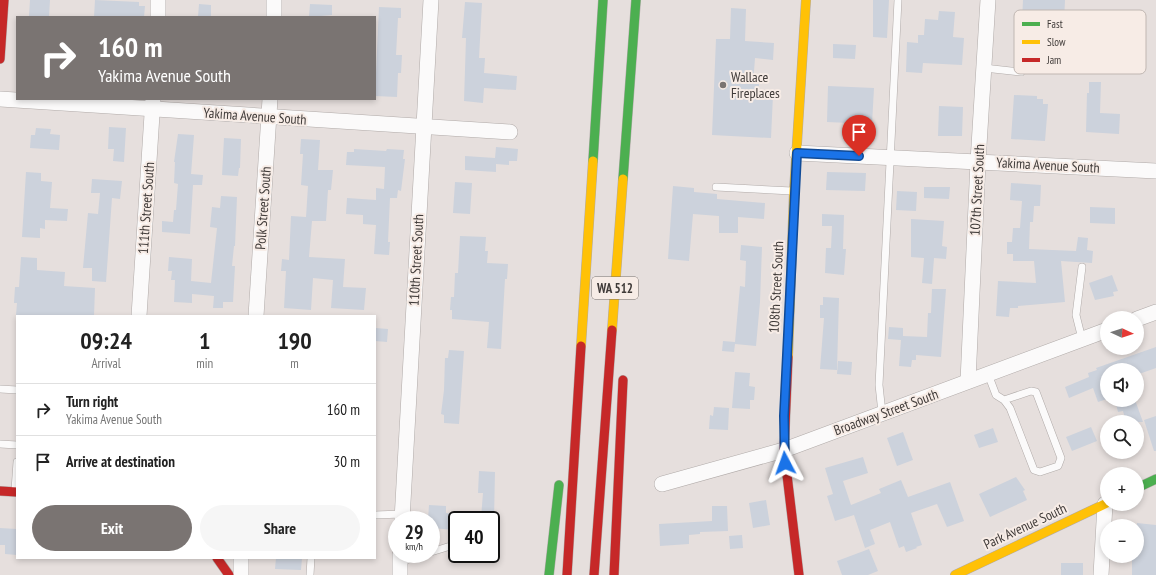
<!DOCTYPE html>
<html lang="en">
<head>
<meta charset="utf-8">
<style>
  :root { --surface:#fff; --page:#f6f6f6; --text:#222; --muted:#767676; --line:#e0e0e0; --accent:#7a7472 }
  body { margin:0; font-family:"PT Sans Narrow",sans-serif; background:var(--page); color:var(--text); height:100vh; display:flex; flex-direction:column; font-size:15px; white-space:nowrap }
  * { box-sizing:border-box; margin:0 }
  p { font-size:13px; color:var(--muted) }
  .icon { flex:none; width:22px; height:22px; fill:none; stroke:currentColor; stroke-width:2; stroke-linecap:round; stroke-linejoin:round }
  .map { position:relative; flex:1; overflow:hidden }
  .side { position:absolute; left:16px; top:315px; width:360px; height:244px; display:flex; flex-direction:column; background:var(--surface); border-radius:0px; box-shadow:0 2px 6px #0003 }
  .side>* { flex:none }
  .top-card { position:absolute; left:16px; top:16px; width:360px; height:84px; border-radius:0px; box-shadow:0 2px 6px #0003; background:#7a7472; color:#fff; overflow:hidden }
  .needle { width:26px; rotate:93deg }
  .controls { position:absolute; left:1100px; top:311px; display:grid; gap:8px }
  .controls a { display:grid; place-items:center; width:44px; height:44px; border-radius:50%; background:var(--surface); box-shadow:0 2px 6px #0003; font-size:20px }
  .speed { position:absolute; left:388px; top:511px; display:flex; gap:8px; font-size:20px; font-weight:700; text-align:center }
  .speed>* { display:grid; place-content:center; width:52px; height:52px; border-radius:50%; background:var(--surface); box-shadow:0 2px 6px #0003; line-height:1 }
  .speed small { font-size:10px; font-weight:400 }
  .speed .limit { border:2px solid #111; border-radius:6px; background:#fff; color:#111 }
  .pin { position:absolute; display:grid; place-items:center; width:34px; height:34px; color:#fff; margin:-41px -17px; border-radius:50% 50% 50% 0; rotate:-45deg; box-shadow:0 0 4px #0007 }
  .pin .icon { rotate:45deg }
  .me { position:absolute; width:44px; margin:-22px; rotate:356deg; stroke-linejoin:round; filter:drop-shadow(0 0 3px #0008) }
  .turn { display:flex; align-items:center; gap:14px; height:84px; padding:0 16px; font-size:18px }
  .turn .icon { width:52px; height:52px; stroke-width:2.5 }
  .turn b { display:block; font-size:28px; line-height:34px }
  .eta { display:flex; justify-content:space-evenly; align-items:center; height:68px; text-align:center }
  .eta b { font-size:24px; font-weight:600; line-height:28px }
  .action { display:flex; gap:8px; margin-top:auto; padding:8px 16px }
  .action a { flex:1; height:46px; border-radius:24px; background:var(--accent); color:#fff; font-size:16px; font-weight:600; line-height:46px; text-align:center }
  .action a+a { background:var(--page); color:var(--text) }
  ul { padding:0; list-style:none }
  li { display:flex; align-items:center; gap:12px; height:52px; padding:0 16px; border-top:1px solid var(--line) }
  li div { flex:1 }
  li b { display:block; font-size:15px }
  li em { font-style:normal }
  .map>svg:first-child { display:block }
  .building { fill:#ccd2dc }
  .lines { fill:none; stroke-linecap:round; stroke-linejoin:round }
  .lane-casing { stroke:#b0aaa8; stroke-width:8 }
  .street-casing { stroke:#b0aaa8; stroke-width:16 }
  .fast-casing { stroke:#b0aaa8; stroke-width:10 }
  .slow-casing { stroke:#b0aaa8; stroke-width:10 }
  .jam-casing { stroke:#b0aaa8; stroke-width:10 }
  .lane { stroke:#fbfafa; stroke-width:7 }
  .street { stroke:#fbfafa; stroke-width:15 }
  .fast { stroke:#4caf50; stroke-width:9 }
  .slow { stroke:#ffc107; stroke-width:9 }
  .jam { stroke:#c62828; stroke-width:9 }
  .route-casing { stroke:#114b97; stroke-width:10 }
  .route { stroke:#1a73e8; stroke-width:7 }
  .poi-dot { fill:#7a7472; stroke:#f7ece6; stroke-width:1.5 }
  .labels { text-anchor:middle; stroke-width:4; stroke-linejoin:round; paint-order:stroke }
  .shield { fill:#f7ece6; stroke:#77706d; stroke-width:1 }
  .shield-label { font-size:13px; font-weight:bold; fill:#403b39 }
  .poi-label { font-size:14px; fill:#403b39; stroke:#f7ece6; text-anchor:start }
  .street-label { font-size:14px; fill:#403b39; stroke:#f7ece6 }
  .key { fill:#f7ece6; stroke:#c0b7b2; stroke-width:1 }
  .key-label { font-size:11px; fill:#403b39 }
</style>
</head>
<body>
<div class="map">
<svg width="1156" height="575" viewBox="0 0 1156 575">
  <rect width="100%" height="100%" fill="#e6dfdd"/>
  <g class="building">
    <path d="M30 0H50L49 17 29 16Z"/>
    <path d="M95 0 139 2V6H145L144 17H94Z"/>
    <path d="M873 0H889L887 38 873 37Z"/>
    <path d="M1023 0H1065L1062 64 1020 62Z"/>
    <path d="M465 2 482 3 479 58H485L484 73 517 76 516 90 484 88 483 103 464 101 466 38H462Z"/>
    <path d="M199 4 211 5V17H198Z"/>
    <path d="M310 4 332 5V15L309 17Z"/>
    <path d="M379 7 401 8V18H398L396 55H402L401 73H398L397 97 375 96Z"/>
    <path d="M731 8 746 9 745 41 774 43 773 60 755 58 753 84H759V94L773 95 771 138 712 135 716 39H730Z"/>
    <path d="M939 11 955 12 953 37 964 38 962 65 923 63 922 73 906 72 907 42 918 43V35H924L925 19 938 20Z"/>
    <path d="M833 44 856 45 855 59 833 58Z"/>
    <path d="M1089 82H1101L1100 113 1120 114 1119 134 1086 132 1087 93H1089Z"/>
    <path d="M828 86 874 88 872 124 827 122Z"/>
    <path d="M1014 95 1037 96V99H1043V104H1048L1045 141 1011 139Z"/>
    <path d="M939 106 963 107 962 136H938Z"/>
    <path d="M109 127 126 128 124 162 113 161 114 149H108Z"/>
    <path d="M36 128 51 129 50 134 60 135 59 150 30 148 31 135H35Z"/>
    <path d="M178 134 194 135 191 174 203 175 202 185H193L190 234 162 232V221L173 222 174 210H176L178 184 174 183 175 162H174Z"/>
    <path d="M224 138 241 139 240 168H239L238 176 222 175Z"/>
    <path d="M301 139 320 140 318 170H333L331 190H328L326 221H312L309 257 345 259 343 287 366 288 364 310 331 308 333 280 313 278 311 310 284 308 286 271H281L282 259 289 260 291 216 306 217 308 186 301 185 303 154H300Z"/>
    <path d="M496 147 518 149 517 161H509V165L496 164V172L465 170V156L495 158Z"/>
    <path d="M354 149 386 151 387 149 404 150 403 159H405L401 191 398 190 397 198H390L388 242H390L389 255 374 254 376 225 363 224V215L346 214 347 198 376 200V188L384 189 385 167 346 165 347 152H354Z"/>
    <path d="M26 172 41 173V181L52 182 50 208 68 209 67 221 45 220V229L40 228V238L22 237Z"/>
    <path d="M827 172 866 173 865 191 826 190Z"/>
    <path d="M92 179 122 181 120 199 112 198 106 282 92 281V268H83L88 213 98 214 100 193H91Z"/>
    <path d="M455 182 472 183 470 214 453 213Z"/>
    <path d="M1011 183 1041 185 1040 206H1034L1033 222H1030L1029 249 1076 251 1078 237 1088 238 1087 250 1093 251 1092 263 1061 261 1065 302 1018 306V308H1010L1009 317 996 316 998 281 1036 283 1034 261H1013V254H1007V242H1012L1013 228H1020L1022 201 1010 200Z"/>
    <path d="M673 186 694 188V192L717 194V199L765 203 764 219 738 217V233H719V216L693 214 689 261 668 259Z"/>
    <path d="M924 187H950L949 199 924 198Z"/>
    <path d="M897 191 917 192 916 211 896 210Z"/>
    <path d="M221 196 237 197 235 246H234L232 266H235L233 302H223V308H213L214 296 192 294V303L174 302 175 280H171L172 271H168L169 257 192 259 191 281 211 283 217 228 210 227 212 207 220 208Z"/>
    <path d="M1090 207 1115 208V224L1090 223Z"/>
    <path d="M822 214 844 215 843 249H846L844 275 825 273 826 248H831L832 226H822Z"/>
    <path d="M911 219 944 221 942 246 947 247 946 259 934 258 932 284 922 283 924 258 911 257Z"/>
    <path d="M460 236 486 237 485 251H488L487 263 508 264 507 279H505L501 349 487 348 489 322 452 319V310H450L451 297H454L455 273H458Z"/>
    <path d="M741 245 762 247 760 302 756 346 735 344 734 352 722 351 723 341 735 342 740 286 745 287 746 261 740 260Z"/>
    <path d="M21 257 37 258V270L65 272 64 286 95 288 94 316 16 315 17 303H14L15 287H19Z"/>
    <path d="M1112 275 1118 291 1113 292 1114 296 1095 300 1089 283Z"/>
    <path d="M932 289H946L941 357 916 355V360H912L911 367 899 366 901 340 888 339 889 327 903 328V336L927 337 928 313H931Z"/>
    <path d="M823 297 839 298 837 370 820 369 824 318H820V305H823Z"/>
    <path d="M375 328 388 329 387 342 375 341Z"/>
    <path d="M1156 347V368L1139 374 1138 370H1107V399L1098 402 1093 388 1069 398 1065 387 1089 377 1088 373 1097 370 1096 368Z"/>
    <path d="M449 350 464 351 459 424 444 423V415L441 414 444 390 445 358H448Z"/>
    <path d="M838 361 852 362 851 375 837 374Z"/>
    <path d="M735 372 750 373 749 386 755 387 754 400H750V409L732 408Z"/>
    <path d="M1115 400H1135L1143 422H1126L1123 411 1118 412Z"/>
    <path d="M714 407 729 408 728 430 709 429 710 415 713 416Z"/>
    <path d="M1156 416V451H1154L1144 420Z"/>
    <path d="M1091 427 1097 441 1072 451 1066 437Z"/>
    <path d="M993 428 998 442 979 448 974 435Z"/>
    <path d="M903 432 913 460 897 466 887 438Z"/>
    <path d="M863 457 868 473 843 481 851 505 881 493 879 489 901 480 908 497 950 482 964 521 947 527 937 504 911 513 922 545 916 547 917 548 906 552 904 546 899 548 890 522 870 530 875 544 865 548 854 515 835 521 827 496 833 494 825 468Z"/>
    <path d="M479 471 495 472 494 519 481 518 483 493H478Z"/>
    <path d="M1016 477 1025 490 1023 491 1027 500 990 517 979 494Z"/>
    <path d="M766 500 770 525 753 528 749 503Z"/>
    <path d="M429 505 446 506V513L456 514 455 530 431 528V520H428Z"/>
    <path d="M712 506H727L728 531 700 532V534L689 535V544L660 546 659 524 712 521Z"/>
    <path d="M1137 523 1156 525V575H1132V556H1137Z"/>
    <path d="M0 528 17 529V555L5 554V545H0Z"/>
    <path d="M742 535 743 548 730 549 729 536Z"/>
    <path d="M869 549 878 571 868 575H842L837 561Z"/>
    <path d="M276 558H302L301 570 275 569Z"/>
    <rect x="1061" y="563" width="22" height="12"/>
  </g>
  <g class="lines">
    <g class="lane-casing">
      <g id="lane">
        <path d="M984 68 1021 72"/>
        <path d="M716 187 792 191"/>
        <path d="M1082 267 1076 315 1082 339"/>
        <path d="M988 374 996 395 1004 400 1010 408 1034 470 1040 472 1058 466 1061 458 1036 392 1031 391 1004 400"/>
        <path d="M0 389 17 390"/>
        <path d="M882 413 879 385 898 0"/>
        <path d="M0 444 17 445"/>
        <path d="M15 490 17 462"/>
        <path d="M375 515 402 514"/>
        <path d="M431 552 457 544"/>
        <path d="M400 562 425 554"/>
        <path d="M310 575 311 558"/>
      </g>
    </g>
    <g class="street-casing">
      <g id="street">
        <path d="M158 17V0"/>
        <path d="M274 17V0"/>
        <path d="M0 99 510 132"/>
        <path d="M797 153 1156 171"/>
        <path d="M139 316 153 99"/>
        <path d="M256 316 270 99"/>
        <path d="M1137 319 1156 312"/>
        <path d="M968 381 978 162 988 0"/>
        <path d="M662 484 784 450 1107 330"/>
        <path d="M402 520 431 0"/>
        <path d="M241 575V558"/>
        <path d="M400 575V554"/>
        <path d="M1101 575 1105 504"/>
      </g>
    </g>
    <g class="fast-casing">
      <g id="fast">
        <path d="M593 161 603 0"/>
        <path d="M623 179 636 0"/>
        <path d="M1137 488 1156 479"/>
        <path d="M549 575 559 485"/>
      </g>
    </g>
    <g class="slow-casing">
      <g id="slow">
        <path d="M612 330 623 179"/>
        <path d="M581 346 593 161"/>
        <path d="M788 357 794 191 806 0"/>
        <path d="M955 575 1107 503"/>
      </g>
    </g>
    <g class="jam-casing">
      <g id="jam">
        <path d="M0 59 4 0"/>
        <path d="M788 357 784 450 799 575"/>
        <path d="M0 491 17 492"/>
        <path d="M217 558 229 575"/>
        <path d="M567 575 581 346"/>
        <path d="M594 575 612 330"/>
        <path d="M614 575 623 380"/>
      </g>
    </g>
    <use href="#lane" class="lane"/>
    <use href="#street" class="street"/>
    <use href="#fast" class="fast"/>
    <use href="#slow" class="slow"/>
    <use href="#jam" class="jam"/>
  </g>
  <g class="lines">
    <g class="route-casing">
      <path id="route" d="M785 463 784 416 797 153 859 156"/>
    </g>
    <use href="#route" class="route"/>
  </g>
  <circle class="poi-dot" cx="723" cy="85" r="4"/>
  <g class="labels">
    <rect class="shield" x="592" y="277" width="46" height="22" rx="3"/>
    <g class="shield-label">
      <text x="615" y="293">WA 512</text>
    </g>
    <g class="poi-label">
      <text x="731" y="82">Wallace<tspan x="731" dy="16">Fireplaces</tspan></text>
    </g>
    <g class="street-label">
      <text transform="translate(255 116) rotate(4)" y="5">Yakima Avenue South</text>
      <text transform="translate(1048 165) rotate(3)" y="5">Yakima Avenue South</text>
      <text transform="translate(977 190) rotate(-87)" y="5">107th Street South</text>
      <text transform="translate(146 208) rotate(-86)" y="5">111th Street South</text>
      <text transform="translate(263 208) rotate(-86)" y="5">Polk Street South</text>
      <text transform="translate(416 260) rotate(-87)" y="5">110th Street South</text>
      <text transform="translate(776 287) rotate(-87)" y="5">108th Street South</text>
      <text transform="translate(886 412) rotate(-20)" y="5">Broadway Street South</text>
      <text transform="translate(1025 526) rotate(-25)" y="5">Park Avenue South</text>
    </g>
  </g>
  <rect x="1014" y="10" width="132" height="64" rx="6" class="key"/>
  <rect x="1022" y="22" width="18" height="4" fill="#4caf50"/>
  <rect x="1022" y="40" width="18" height="4" fill="#ffc107"/>
  <rect x="1022" y="58" width="18" height="4" fill="#c62828"/>
  <g class="key-label">
    <text x="1047" y="28">Fast</text>
    <text x="1047" y="46">Slow</text>
    <text x="1047" y="64">Jam</text>
  </g>
</svg>
<div class="controls">
<a><svg class="needle" viewBox="-14 -14 28 28"><path d="M0-13l5 13h-10z" fill="#e53935"/><path d="M0 13l5-13h-10z" fill="#767676"/></svg></a>
<a><svg class="icon" aria-label="sound" viewBox="0 0 24 24"><path d="M4 9h4l5-4v14l-5-4H4zM17 9q2 3 0 6"/></svg></a>
<a><svg class="icon" aria-label="search" viewBox="0 0 24 24"><circle cx="10" cy="10" r="6"/><path d="M15 15l6 6"/></svg></a>
<a>+</a>
<a>−</a>
</div>
<div class="speed"><div>29<small>km/h</small></div><div class="limit">40</div></div>
<div class="pin" style="left:859px;top:156px;background:#d93025"><svg class="icon" aria-label="arrive" viewBox="0 0 24 24"><path d="M6 21V4h12l-3 4 3 4H6"/></svg></div>
<svg class="me" style="left:785px;top:463px" viewBox="-20 -20 40 40"><path d="M0-17L14 15 0 8-14 15z" fill="#1a73e8" stroke="#fff" stroke-width="4"/></svg>
<div class="top-card">
<div class="turn"><svg class="icon" aria-label="right" viewBox="0 0 24 24"><path d="M7 20v-9h11M14 6l5 5-5 5"/></svg><div><b>160 m</b>Yakima Avenue South</div></div>
</div>
<section class="side">
<div class="eta">
<div><b>09:24</b><p>Arrival</p></div>
<div><b>1</b><p>min</p></div>
<div><b>190</b><p>m</p></div>
</div>
<ul>
<li><svg class="icon" aria-label="right" viewBox="0 0 24 24"><path d="M7 20v-9h11M14 6l5 5-5 5"/></svg><div><b>Turn right</b><p>Yakima Avenue South</p></div><em>160 m</em></li>
<li><svg class="icon" aria-label="arrive" viewBox="0 0 24 24"><path d="M6 21V4h12l-3 4 3 4H6"/></svg><div><b>Arrive at destination</b></div><em>30 m</em></li>
</ul>
<div class="action"><a>Exit</a><a>Share</a></div>
</section>
</div>
</body>
</html>
